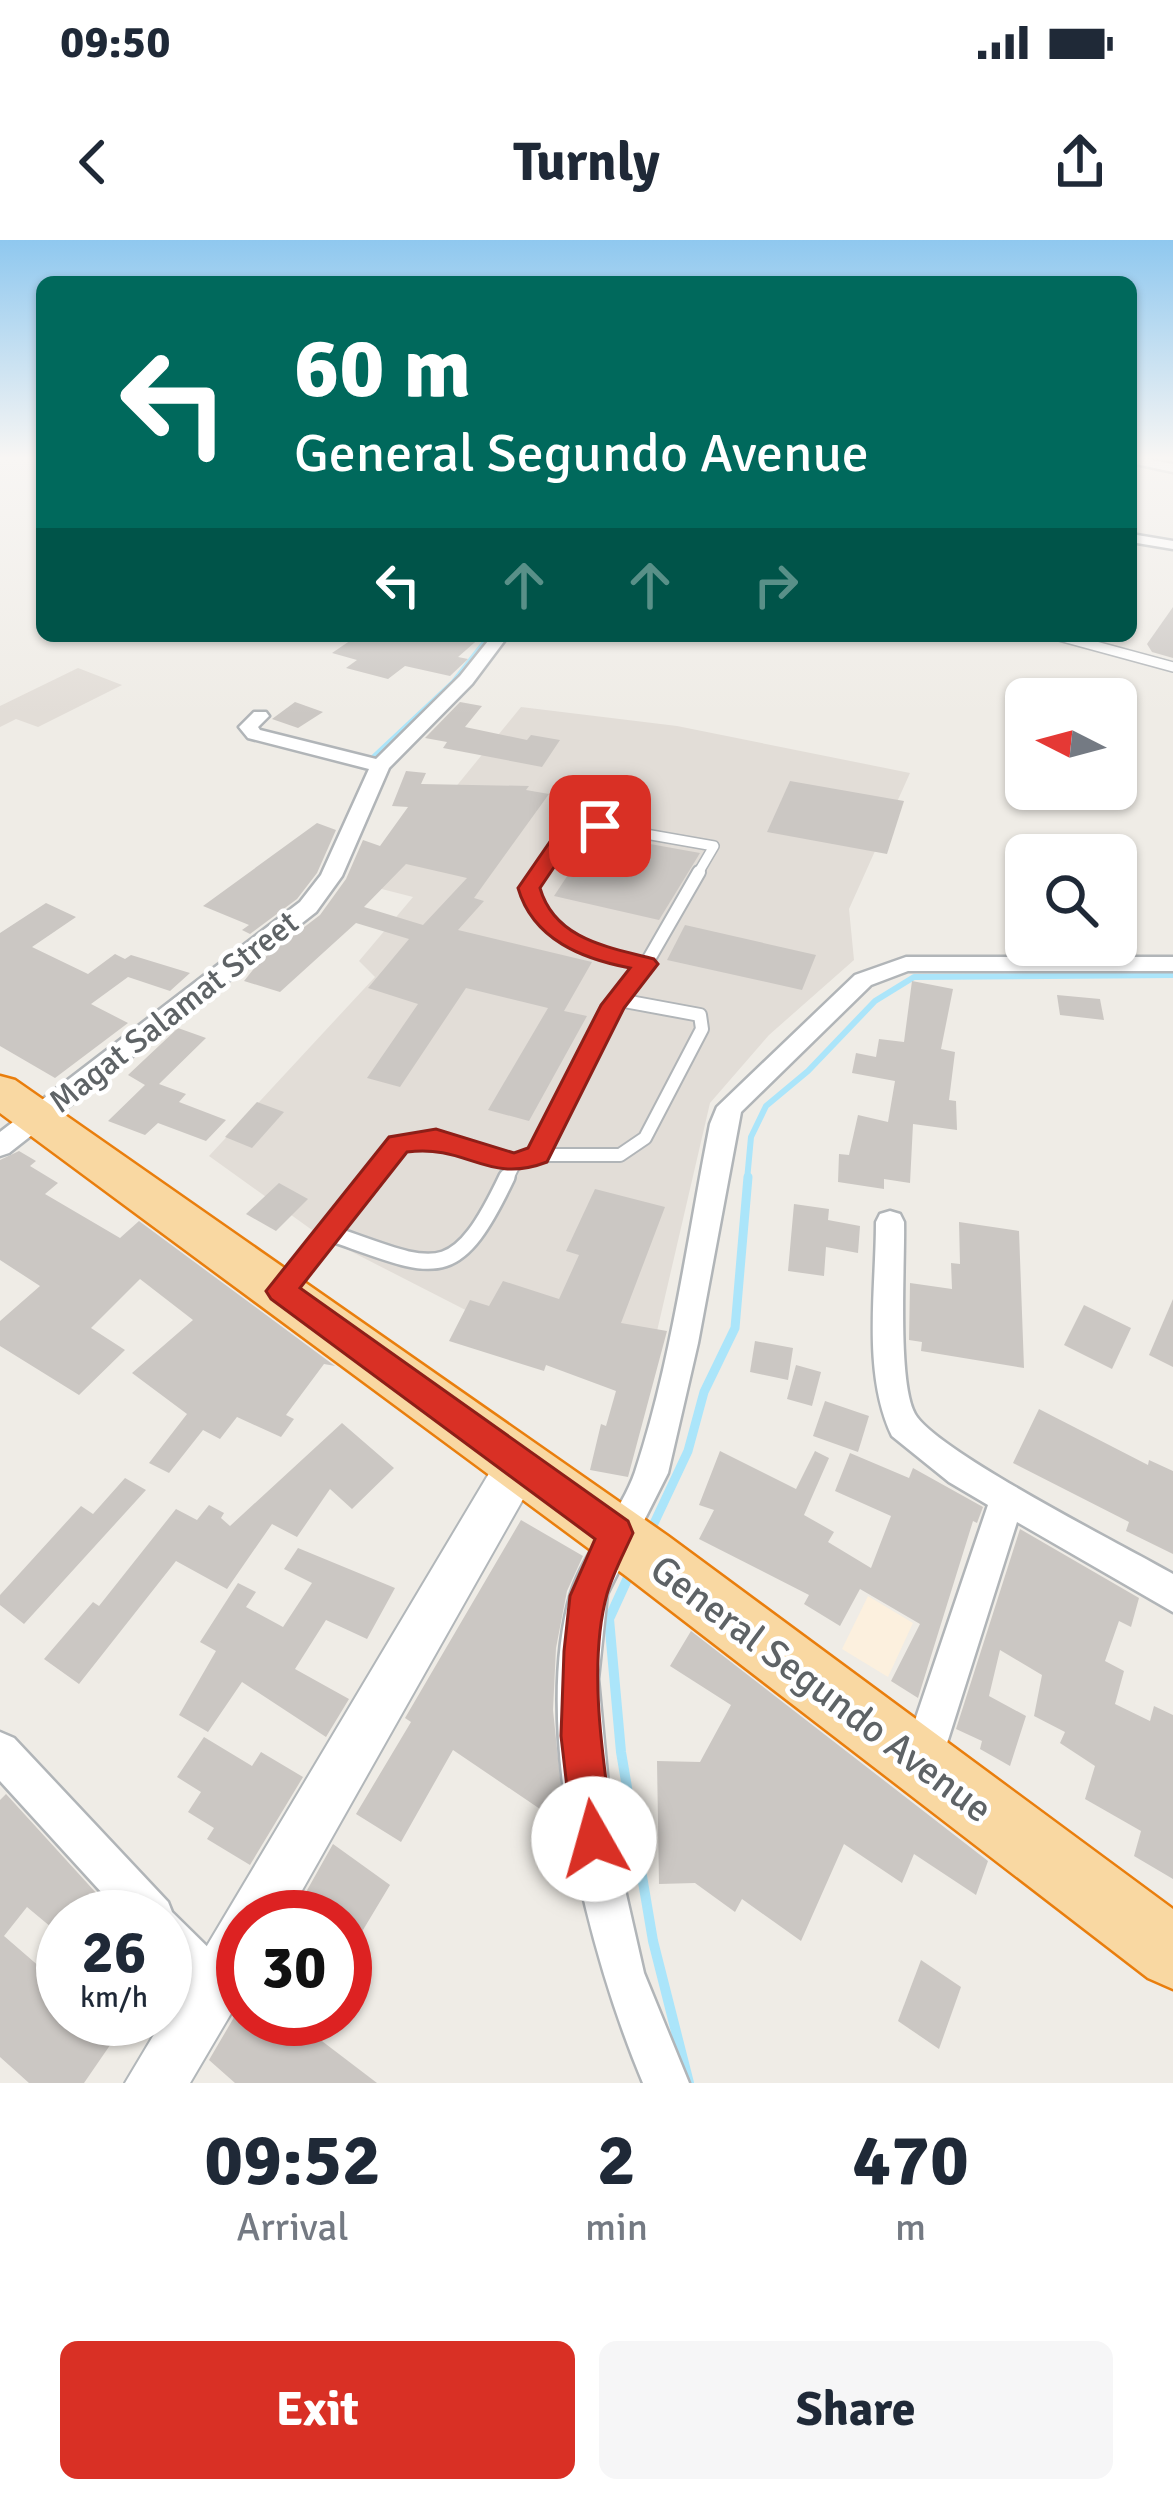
<!DOCTYPE html>
<html lang="en">
<head>
<meta charset="utf-8">
<style>
  :root { --surface:#fff; --page:#f6f6f7; --text:#1f2937; --muted:#747a83; --accent:#d93025 }
  body { margin:0; font-family:Signika,sans-serif; background:var(--page); color:var(--text); height:100vh; display:flex; flex-direction:column; font-size:45px; white-space:nowrap }
  * { box-sizing:border-box; margin:0 }
  p { font-size:39px; color:var(--muted) }
  .icon { flex:none; width:66px; height:66px; fill:none; stroke:currentColor; stroke-width:2; stroke-linecap:round; stroke-linejoin:round }
  .map { position:relative; height:1843px; overflow:hidden }
  .side { display:flex; flex-direction:column; background:var(--surface); flex:1 }
  .side>* { flex:none }
  .top-card { position:absolute; left:36px; top:36px; width:1101px; height:366px; border-radius:18px; box-shadow:0 3px 9px #0004; background:#00695c; color:#fff; overflow:hidden }
  .needle { width:78px; rotate:276deg }
  .controls { position:absolute; left:1005px; top:438px; display:grid; gap:24px }
  .controls a { display:grid; place-items:center; width:132px; height:132px; border-radius:18px; background:var(--surface); box-shadow:0 3px 9px #0004; font-size:60px }
  .speed { position:absolute; left:36px; top:1650px; display:flex; gap:24px; font-size:60px; font-weight:700; text-align:center }
  .speed>* { display:grid; place-content:center; width:156px; height:156px; border-radius:50%; background:var(--surface); box-shadow:0 3px 9px #0004; line-height:1 }
  .speed small { font-size:30px; font-weight:400 }
  .speed .limit { border:18px solid #d22; background:#fff; color:#111 }
  .pin { position:absolute; display:grid; place-items:center; width:102px; height:102px; color:#fff; margin:-51px; border-radius:24px; box-shadow:0 6px 18px #0006 }
  .me { position:absolute; width:132px; margin:-66px; rotate:353deg; stroke-linejoin:round; filter:drop-shadow(0 0 9px #0008) }
  .turn { display:flex; align-items:center; gap:42px; height:252px; padding:0 60px; font-size:54px }
  .turn .icon { width:156px; height:156px; stroke-width:2.5 }
  .turn b { display:block; font-size:84px; line-height:102px }
  .lanes { display:flex; align-items:center; height:114px; padding:0 60px; background:#0003; justify-content:center; gap:60px; direction:ltr }
  .lanes .off { opacity:.35 }
  .eta { display:flex; justify-content:space-evenly; align-items:center; height:204px; text-align:center }
  .eta b { font-size:72px; font-weight:700; line-height:84px }
  .button { display:flex; gap:24px; margin-top:auto; padding:24px 60px }
  .button a { flex:1; height:138px; border-radius:18px; background:var(--accent); color:#fff; font-size:48px; font-weight:700; line-height:138px; text-align:center }
  .button a+a { background:var(--page); color:var(--text) }
  .status { display:flex; justify-content:space-between; align-items:center; height:84px; padding:0 60px; background:var(--surface); direction:ltr }
  .status svg { height:33px; fill:currentColor }
  header { display:flex; justify-content:space-between; align-items:center; height:156px; padding:0 60px; background:var(--surface); font-size:54px; font-weight:700 }
  .map>svg:first-child { display:block }
  .commercial { fill:#fcf0de }
  .education { fill:#e2ddd7 }
  .lines { fill:none; stroke-linecap:round; stroke-linejoin:round }
  .stream-far3 { stroke:#abe5fa; stroke-width:4.5 }
  .stream-far2 { stroke:#abe5fa; stroke-width:6 }
  .stream-far1 { stroke:#abe5fa; stroke-width:9 }
  .stream { stroke:#abe5fa; stroke-width:10 }
  .building { fill:#cbc7c3; fill-rule:evenodd }
  .service-far3-casing { stroke:#b1b5b8; stroke-width:10 }
  .service-far2-casing { stroke:#b1b5b8; stroke-width:12 }
  .service-far1-casing { stroke:#b1b5b8; stroke-width:16 }
  .service-casing { stroke:#b1b5b8; stroke-width:20 }
  .minor-casing { stroke:#b1b5b8; stroke-width:5 }
  .secondary-casing { stroke:#b2b7ba; stroke-width:4 }
  .trunk-casing { stroke:#e97e0d; stroke-width:5 }
  .service-far3 { stroke:#fff; stroke-width:8 }
  .service-far2 { stroke:#fff; stroke-width:9 }
  .service-far1 { stroke:#fff; stroke-width:12 }
  .service { stroke:#fff; stroke-width:15 }
  .minor { fill:#fff; fill-rule:evenodd }
  .secondary { fill:#fff; fill-rule:evenodd }
  .trunk { fill:#f9d8a2; fill-rule:evenodd }
  .route { fill:#d93025; stroke:#8d1f18; stroke-width:3 }
  .labels { text-anchor:middle; stroke-width:9; stroke-linejoin:round; paint-order:stroke }
  .street-label { font-size:33px; fill:#5e6366; stroke:#fff }
  .near-street-label { font-size:39px; fill:#5e6366; stroke:#fff }
</style>
</head>
<body>
<div class="status"><b>09:50</b><svg viewBox="0 0 49 12"><path d="M0 12V9h3v3zM5 12V6h3v6zM10 12V3h3v9zM15 12V0h3v12zM26 1h20v11H26zM47 4h2v5h-2z"/></svg></div>
<header><svg class="icon" aria-label="back" viewBox="0 0 24 24"><path d="M15 5l-7 7 7 7"/></svg>Turnly<svg class="icon" aria-label="share" viewBox="0 0 24 24"><path d="M12 15V3M7 8l5-5 5 5M5 13v7h14v-7"/></svg></header>
<div class="map">
<svg width="1173" height="1843" viewBox="0 0 1173 1843">
  <rect width="100%" height="100%" fill="#efece6"/>
  <path class="commercial" d="M868 1356 913 1383 888 1437 842 1409Z"/>
  <g class="education">
    <path d="M78 428 122 445 38 487 16 479 0 487V466Z"/>
    <path d="M521 467 677 486 910 533 849 669 854 720 769 795 710 863 641 1160 319 995 209 916 375 737 359 721 413 657 374 647Z"/>
  </g>
  <g class="lines">
    <path class="stream-far3" d="M372 518 453 442 489 396"/>
    <path class="stream-far2" d="M747 940 751 897 766 866 808 831 875 761 914 737 1173 735"/>
    <g class="stream-far1">
      <path d="M649 1294 688 1211 704 1152 735 1088 748 937"/>
      <path d="M630 1334 632 1330"/>
    </g>
    <path class="stream" d="M631 1331 609 1379 621 1512 653 1701 689 1843"/>
  </g>
  <g class="building">
    <path d="M1173 367V418L1152 412 1147 404Z"/>
    <path d="M357 396H482L458 417 468 419 450 436 405 426 388 439 346 428 357 420 332 413Z"/>
    <path d="M295 462 323 472 298 488 272 479Z"/>
    <path d="M460 462 482 466 465 487 527 500 531 495 560 500 542 527 443 508 447 502 425 498Z"/>
    <path d="M406 531 426 533 421 544 529 546 526 550 549 554 474 658 484 661 458 690 592 722 564 771 587 776 529 881 488 870 548 768 466 748 400 847 367 838 418 764 368 748 409 699 356 683 280 752 244 741 260 721 320 675 346 639 363 600 380 606 408 567 392 566ZM406 624 467 638 423 685 364 667Z"/>
    <path d="M790 541 904 561 887 614 767 592Z"/>
    <path d="M317 583 336 590 317 633 297 659 250 694 242 690 249 685 203 666Z"/>
    <path d="M600 595 700 613 659 680 554 656 593 597Z"/>
    <path d="M46 663 76 677 32 707 88 734 115 714 125 719 131 715 190 733 170 751 128 737 91 764 128 783 55 838 0 806V693Z"/>
    <path d="M685 685 816 715 802 750 667 720Z"/>
    <path d="M912 741 953 749 941 809 955 812 949 860 956 861 957 890 913 884 910 943 884 939V949L838 942 839 914 849 915 858 875 888 882 895 841 852 833 856 813 876 817 879 799 904 802Z"/>
    <path d="M1057 755 1100 759 1104 780 1060 775Z"/>
    <path d="M178 788 206 798 159 844 186 854 179 862 226 880 206 901 158 883 145 895 108 881 145 845 128 835Z"/>
    <path d="M257 862 284 872 252 908 225 897Z"/>
    <path d="M19 911 36 921 30 926 58 943 45 954 120 998 139 981 335 1126 324 1124 286 1175 294 1179 281 1197 237 1177 220 1199 203 1190 169 1233 149 1223 187 1174 132 1133 193 1080 140 1039 91 1088 125 1110 79 1155 0 1106V1081L40 1046 0 1020V920Z"/>
    <path d="M279 943 308 959 276 991 246 974Z"/>
    <path d="M595 949 665 967 621 1083 667 1091 628 1237 590 1230 601 1184 606 1186 616 1151 546 1125 544 1131 449 1101 470 1060 489 1066 503 1041 559 1059 579 1015 566 1011Z"/>
    <path d="M794 964 829 969 828 980 860 986 858 1013 826 1007 824 1036 788 1031Z"/>
    <path d="M959 982 1019 991 1024 1128 921 1111 922 1102 909 1100 910 1043 952 1049 951 1023 960 1024Z"/>
    <path d="M1173 1059V1127L1149 1115Z"/>
    <path d="M1084 1065 1131 1088 1112 1129 1064 1105Z"/>
    <path d="M755 1101 793 1108 788 1140 750 1132Z"/>
    <path d="M796 1125 821 1132 812 1166 787 1159Z"/>
    <path d="M825 1161 869 1176 858 1212 813 1196Z"/>
    <path d="M1039 1169 1148 1225 1149 1220 1173 1231V1314L1126 1291 1129 1282 1013 1223Z"/>
    <path d="M342 1183 394 1228 352 1269 330 1249 297 1297 272 1284 227 1349 176 1321 79 1444 44 1419 93 1362 99 1366 176 1269 197 1280 209 1265 224 1273 221 1278 230 1286Z"/>
    <path d="M720 1211 796 1249 815 1211 829 1218 804 1275 834 1292 828 1302 871 1328 891 1276 835 1251 850 1213 909 1238 913 1228 983 1267 977 1283 973 1281 918 1458 891 1441 920 1384 860 1349 840 1386 804 1364 809 1355 699 1299 714 1270 699 1265Z"/>
    <path d="M125 1238 146 1250 24 1384 0 1365V1355L81 1266 93 1274Z"/>
    <path d="M521 1280 583 1316 567 1351 556 1408 553 1470 565 1586 453 1510 401 1602 356 1574 411 1482 405 1478Z"/>
    <path d="M1020 1289 1139 1358 1131 1387 1119 1381 1105 1421 1124 1431 1115 1464 1150 1481 1154 1466 1173 1475V1639L1134 1616 1141 1591 1085 1559 1095 1526 1060 1503 1065 1492 1034 1476 1042 1435 1000 1410 989 1456 1026 1476 1010 1526 980 1509 982 1501 956 1489Z"/>
    <path d="M298 1308 395 1348 367 1399 326 1380 295 1429 349 1459 326 1497 242 1442 208 1492 179 1475 216 1411 200 1402 238 1343 256 1352 246 1367 283 1387 312 1343 284 1329Z"/>
    <path d="M691 1391 988 1621 976 1655 914 1614 902 1643 844 1604 801 1701 742 1659 735 1672 695 1643 659 1644 657 1521 700 1522 731 1465 670 1426Z"/>
    <path d="M204 1497 252 1526 261 1512 303 1537 250 1625 207 1599 214 1588 188 1572 201 1552 177 1537Z"/>
    <path d="M6 1554 118 1677H63V1697L27 1667 4 1696 63 1747V1779H98L117 1795 84 1843H29L0 1817V1560Z"/>
    <path d="M333 1604 390 1645 345 1720V1677H292Z"/>
    <path d="M921 1720 961 1747 939 1809 898 1781Z"/>
    <path d="M243 1762V1779H293L377 1843H235L209 1820Z"/>
  </g>
  <g class="lines">
    <g class="service-far3-casing">
      <path id="service-far3" d="M1058 396 1071 399"/>
    </g>
    <g class="service-far2-casing">
      <g id="service-far2">
        <path d="M1059 396 1173 427"/>
        <path d="M538 635 565 594 600 586 714 606 697 635"/>
      </g>
    </g>
    <g class="service-far1-casing">
      <g id="service-far1">
        <path d="M540 632 529 648C550 699 595 714 646 724"/>
        <path d="M646 724 699 632"/>
        <path d="M619 760 646 724"/>
        <path d="M619 760 700 775 702 789 645 898 620 915H538Z"/>
        <path d="M370 940 399 904 436 898 514 924 538 915"/>
        <path d="M506 940 514 924"/>
      </g>
    </g>
    <g class="service-casing">
      <g id="service">
        <path d="M330 993C436 1030 454 1048 507 937"/>
        <path d="M283 1048 372 937"/>
      </g>
    </g>
    <g class="minor-casing">
      <g id="minor">
        <path d="M1131 216 1173 224V232L1131 223Z"/>
        <path d="M1131 294 1173 301V309L1131 302Z"/>
        <path d="M492 396H508L472 444 389 528 342 636 316 672 9 913 0 916V892L300 662 321 635 369 529 248 498 239 487 254 472H266L269 476 258 487 260 490 376 519 460 436Z"/>
        <path d="M906 717H1173V731H908L871 745 741 872 698 1103 668 1233 607 1354 598 1439 613 1597 644 1733 689 1843H643C589 1715 531 1490 571 1353 585 1309 620 1275 635 1232 672 1120 687 1000 710 884L717 867 855 735Z"/>
        <path d="M890 971 900 974 904 982C905 1024 897 1142 915 1174 936 1211 1126 1307 1173 1334V1372L1017 1282 941 1522 935 1536 921 1542 907 1536 901 1522 988 1265 949 1242 892 1196C862 1133 876 1051 876 982L880 974Z"/>
        <path d="M0 1492 14 1498 168 1662 172 1672 231 1730 238 1745 231 1760 216 1767 201 1760 165 1722V1677H124L0 1541Z"/>
      </g>
    </g>
    <g class="secondary-casing">
      <path id="secondary" d="M519 1204 535 1210 541 1224 535 1238 287 1677H243V1753L190 1843H125L503 1210Z"/>
    </g>
    <g class="trunk-casing">
      <path id="trunk" d="M0 836 15 840 668 1296 1173 1669V1749L1148 1738 626 1336 0 873Z"/>
    </g>
    <use href="#service-far3" class="service-far3"/>
    <use href="#service-far2" class="service-far2"/>
    <use href="#service-far1" class="service-far1"/>
    <use href="#service" class="service"/>
    <use href="#minor" class="minor"/>
    <use href="#secondary" class="secondary"/>
    <use href="#trunk" class="trunk"/>
  </g>
  <linearGradient id="sky" x2="0" y2="1"><stop stop-color="#8fc8ef"/><stop offset="0.46" stop-color="#f8f6f4"/><stop offset="1" stop-color="#f8f6f4" stop-opacity="0"/></linearGradient>
  <rect width="1173" height="474" fill="url(#sky)"/>
  <path class="route" d="M600 580 610 586 607 591 573 599 540 648C555 700 609 707 654 719L658 724 624 768 547 922C487 945 468 904 407 912L300 1048 628 1281 633 1293C624 1313 613 1333 607 1354 587 1427 604 1526 614 1599L608 1614 594 1620 579 1614 573 1599 561 1496 564 1411 570 1356 595 1299 271 1059 266 1051 389 897 436 889 514 913 528 908 601 765 630 728C583 719 533 700 518 648L558 590Z"/>
  <g class="labels">
    <g class="street-label">
      <text transform="translate(173 771) rotate(-38)" y="12">Magat Salamat Street</text>
    </g>
    <g class="near-street-label">
      <text transform="translate(822 1448) rotate(37)" y="14">General Segundo Avenue</text>
    </g>
  </g>
</svg>
<div class="controls">
<a><svg class="needle" viewBox="-14 -14 28 28"><path d="M0-13l5 13h-10z" fill="#e53935"/><path d="M0 13l5-13h-10z" fill="#747a83"/></svg></a>
<a><svg class="icon" aria-label="search" viewBox="0 0 24 24"><circle cx="10" cy="10" r="6"/><path d="M15 15l6 6"/></svg></a>
</div>
<div class="speed"><div>26<small>km/h</small></div><div class="limit">30</div></div>
<div class="pin" style="left:600px;top:586px;background:#d93025"><svg class="icon" aria-label="arrive" viewBox="0 0 24 24"><path d="M6 21V4h12l-3 4 3 4H6"/></svg></div>
<svg class="me" style="left:594px;top:1599px" viewBox="-20 -20 40 40"><circle r="19" fill="#fff"/><path d="M0-13L10 11 0 6-10 11z" fill="#d93025"/></svg>
<div class="top-card">
<div class="turn"><svg class="icon" aria-label="left" viewBox="0 0 24 24"><path d="M17 20v-9H6M10 6l-5 5 5 5"/></svg><div><b>60 m</b>General Segundo Avenue</div></div>
<div class="lanes"><svg class="icon" aria-label="left" viewBox="0 0 24 24"><path d="M17 20v-9H6M10 6l-5 5 5 5"/></svg><svg class="icon off" aria-label="ahead" viewBox="0 0 24 24"><path d="M12 20V5M6 11l6-6 6 6"/></svg><svg class="icon off" aria-label="ahead" viewBox="0 0 24 24"><path d="M12 20V5M6 11l6-6 6 6"/></svg><svg class="icon off" aria-label="right" viewBox="0 0 24 24"><path d="M7 20v-9h11M14 6l5 5-5 5"/></svg></div>
</div>
</div>
<section class="side">
<div class="eta">
<div><b>09:52</b><p>Arrival</p></div>
<div><b>2</b><p>min</p></div>
<div><b>470</b><p>m</p></div>
</div>
<div class="button"><a>Exit</a><a>Share</a></div>
</section>
</body>
</html>
